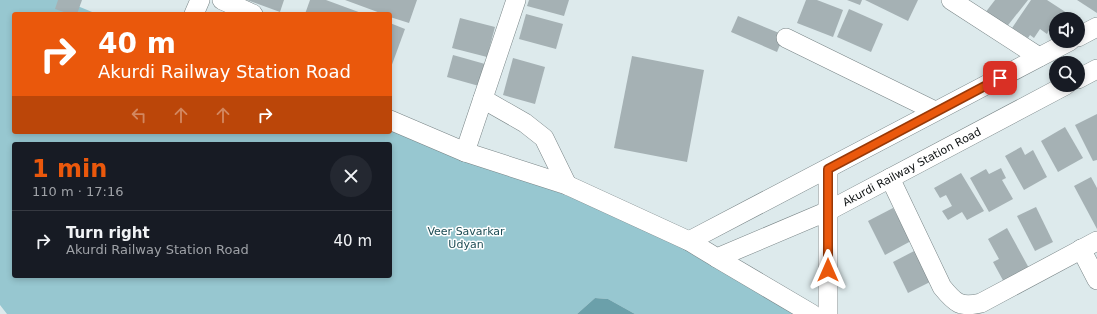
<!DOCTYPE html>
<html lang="en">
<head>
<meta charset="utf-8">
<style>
  :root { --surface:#171b24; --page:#242831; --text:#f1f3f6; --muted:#9ea1a6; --line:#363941; --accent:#ea580c }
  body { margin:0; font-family:"DejaVu Sans",sans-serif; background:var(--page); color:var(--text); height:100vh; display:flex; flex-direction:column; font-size:15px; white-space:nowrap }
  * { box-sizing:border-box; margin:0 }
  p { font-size:13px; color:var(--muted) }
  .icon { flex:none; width:22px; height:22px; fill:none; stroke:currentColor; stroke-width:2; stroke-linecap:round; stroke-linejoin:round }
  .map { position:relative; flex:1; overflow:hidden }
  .sheet { position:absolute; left:12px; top:142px; width:380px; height:136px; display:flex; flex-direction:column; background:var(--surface); border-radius:4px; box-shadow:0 2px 6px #0003 }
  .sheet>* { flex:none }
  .hud { position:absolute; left:12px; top:12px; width:380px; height:122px; border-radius:4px; box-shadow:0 2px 6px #0003; background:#ea580c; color:#fff; overflow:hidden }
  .tools { position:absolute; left:1049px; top:12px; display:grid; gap:8px }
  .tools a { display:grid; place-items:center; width:36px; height:36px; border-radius:50%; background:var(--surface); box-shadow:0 2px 6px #0003; font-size:20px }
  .pin { position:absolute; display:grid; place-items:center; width:34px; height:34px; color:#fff; margin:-17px; border-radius:8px; box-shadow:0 2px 6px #0006 }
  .me { position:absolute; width:44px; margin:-22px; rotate:0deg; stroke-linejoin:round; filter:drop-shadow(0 0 3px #0008) }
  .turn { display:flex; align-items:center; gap:14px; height:84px; padding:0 20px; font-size:18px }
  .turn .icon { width:52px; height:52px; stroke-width:2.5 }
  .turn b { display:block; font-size:28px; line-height:34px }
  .lanes { display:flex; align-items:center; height:38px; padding:0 20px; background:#0003; justify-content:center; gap:20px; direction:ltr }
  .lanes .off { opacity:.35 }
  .round { display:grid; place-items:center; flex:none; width:42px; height:42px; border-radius:21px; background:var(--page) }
  .headline { display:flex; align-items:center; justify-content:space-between; height:68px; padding:0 20px }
  h1 { font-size:24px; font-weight:700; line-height:30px; color:var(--accent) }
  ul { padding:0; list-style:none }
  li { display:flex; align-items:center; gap:12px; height:60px; padding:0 20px; border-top:1px solid var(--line) }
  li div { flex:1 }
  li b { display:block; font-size:15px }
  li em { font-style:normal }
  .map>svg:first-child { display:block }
  .green { fill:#97c7d0; fill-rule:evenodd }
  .water { fill:#6ba0aa }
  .building { fill:#a5b1b4 }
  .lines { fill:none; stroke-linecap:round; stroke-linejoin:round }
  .minor-casing { stroke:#788486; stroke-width:20 }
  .minor { stroke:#fff; stroke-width:19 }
  .route-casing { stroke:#983908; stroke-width:10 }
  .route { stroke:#ea580c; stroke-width:7 }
  .labels { text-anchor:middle; stroke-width:3; stroke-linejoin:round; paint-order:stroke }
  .street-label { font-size:11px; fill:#0c1011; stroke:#fff }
  .park-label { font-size:11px; fill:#1c4c54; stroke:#fff }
</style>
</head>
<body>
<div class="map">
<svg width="1097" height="314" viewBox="0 0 1097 314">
  <rect width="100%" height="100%" fill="#ddeaec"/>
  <path class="green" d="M0 0H63L97 14H14V132H390V127L691 244 809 314H635L608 299 595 298 577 314H7L0 305ZM14 144H390V276H14Z"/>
  <path class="water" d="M595 298 608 299 635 314H577Z"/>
  <g class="building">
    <path d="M58 0H82L77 14H70L55 9Z"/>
    <path d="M247 0H284L280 12Z"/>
    <path d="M310 0H326L364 14H305Z"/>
    <path d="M345 0H417L409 23 390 17V14H383Z"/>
    <path d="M529 0H569L564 16 527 6Z"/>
    <path d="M806 0H817L843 10 833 37 797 23Z"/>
    <path d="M847 0H862L860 5Z"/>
    <path d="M865 0H918L908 21Z"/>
    <path d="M995 0H1028L1005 29 985 13Z"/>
    <path d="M1031 0H1047L1067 13 1064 19H1056V27L1054 26 1052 29 1050 28 1047 34 1040 29 1034 38 1030 35 1028 38 1012 28Z"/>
    <path d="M1077 0H1097V13Z"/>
    <path d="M849 9 883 24 871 52 837 37Z"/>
    <path d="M526 14 563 24 556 49 519 39Z"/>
    <path d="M738 16 784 35 777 52 731 32Z"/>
    <path d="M460 18 495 27 487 57 452 48Z"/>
    <path d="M390 23 405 29 390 70Z"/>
    <path d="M453 55 485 64 479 86 447 77Z"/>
    <path d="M632 56 704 70 687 162 614 148Z"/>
    <path d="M513 58 545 67 535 104 503 95Z"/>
    <path d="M1097 114V160L1093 161 1075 125Z"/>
    <path d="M1065 127 1083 158 1058 172 1041 141Z"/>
    <path d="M1021 147 1025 155 1033 150 1047 177 1024 190 1005 156Z"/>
    <path d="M1001 168 1006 178 1002 180 1013 199 989 212 970 178 986 169 989 174Z"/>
    <path d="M961 173 984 211 967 220 962 212 948 220 942 211 952 206 946 195 940 198 934 188Z"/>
    <path d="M1091 177 1097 188V229L1074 186Z"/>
    <path d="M1036 207 1053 242 1035 251 1017 216Z"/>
    <path d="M893 208 911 241 885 255 868 221Z"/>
    <path d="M1007 228 1030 270 1005 284 993 262 999 259 988 239Z"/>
    <path d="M916 250 932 281 908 293 893 262Z"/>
  </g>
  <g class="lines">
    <g class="minor-casing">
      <g id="minor">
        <path d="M222 0 253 14"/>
        <path d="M951 0 1039 57"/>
        <path d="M194 14 200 0"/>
        <path d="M1078 37 1097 27"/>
        <path d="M786 38 935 111"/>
        <path d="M1078 79 1097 69"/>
        <path d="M483 99 525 123 544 138 567 185"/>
        <path id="s1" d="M390 120 465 152 567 185 689 241 717 258 828 211 1066 85"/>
        <path d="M465 152 516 0"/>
        <path d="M828 169V314"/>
        <path d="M890 178 942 287C955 303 960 308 981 303L1097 241"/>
        <path d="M689 241 1070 41"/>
        <path d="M1081 249 1097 280"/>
        <path d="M717 258 812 314"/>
      </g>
    </g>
    <use href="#minor" class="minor"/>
  </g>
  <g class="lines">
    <g class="route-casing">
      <path id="route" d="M828 270V169L1000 78"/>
    </g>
    <use href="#route" class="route"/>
  </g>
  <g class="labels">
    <g class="street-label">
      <text dy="4" stroke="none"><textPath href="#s1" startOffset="571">Akurdi Railway Station Road</textPath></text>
    </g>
    <g class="park-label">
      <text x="466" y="235">Veer Savarkar<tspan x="466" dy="13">Udyan</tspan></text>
    </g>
  </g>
</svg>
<div class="tools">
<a><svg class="icon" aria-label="sound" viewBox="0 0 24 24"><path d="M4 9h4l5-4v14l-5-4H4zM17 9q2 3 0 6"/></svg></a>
<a><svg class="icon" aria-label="search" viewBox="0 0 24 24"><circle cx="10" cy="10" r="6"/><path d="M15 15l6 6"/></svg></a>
</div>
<div class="pin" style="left:1000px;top:78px;background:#d93025"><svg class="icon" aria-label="arrive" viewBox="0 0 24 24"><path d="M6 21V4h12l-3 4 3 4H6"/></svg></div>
<svg class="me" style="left:828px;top:270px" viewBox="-20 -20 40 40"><path d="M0-17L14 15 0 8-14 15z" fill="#ea580c" stroke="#fff" stroke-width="4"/></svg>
<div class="hud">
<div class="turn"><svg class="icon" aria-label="right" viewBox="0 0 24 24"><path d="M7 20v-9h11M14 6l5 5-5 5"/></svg><div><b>40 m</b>Akurdi Railway Station Road</div></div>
<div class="lanes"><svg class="icon off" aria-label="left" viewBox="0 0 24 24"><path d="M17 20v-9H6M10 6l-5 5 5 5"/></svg><svg class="icon off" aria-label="ahead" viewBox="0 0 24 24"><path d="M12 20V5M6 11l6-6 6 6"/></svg><svg class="icon off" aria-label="ahead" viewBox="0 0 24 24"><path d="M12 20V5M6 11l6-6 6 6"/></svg><svg class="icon" aria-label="right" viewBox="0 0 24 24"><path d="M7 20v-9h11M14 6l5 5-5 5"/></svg></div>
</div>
<section class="sheet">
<div class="headline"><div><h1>1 min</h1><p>110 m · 17:16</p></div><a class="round"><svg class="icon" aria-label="close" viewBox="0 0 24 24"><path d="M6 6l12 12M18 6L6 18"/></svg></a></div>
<ul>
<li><svg class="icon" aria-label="right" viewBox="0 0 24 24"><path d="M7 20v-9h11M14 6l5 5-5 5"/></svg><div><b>Turn right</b><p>Akurdi Railway Station Road</p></div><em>40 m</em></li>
</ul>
</section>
</div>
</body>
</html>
